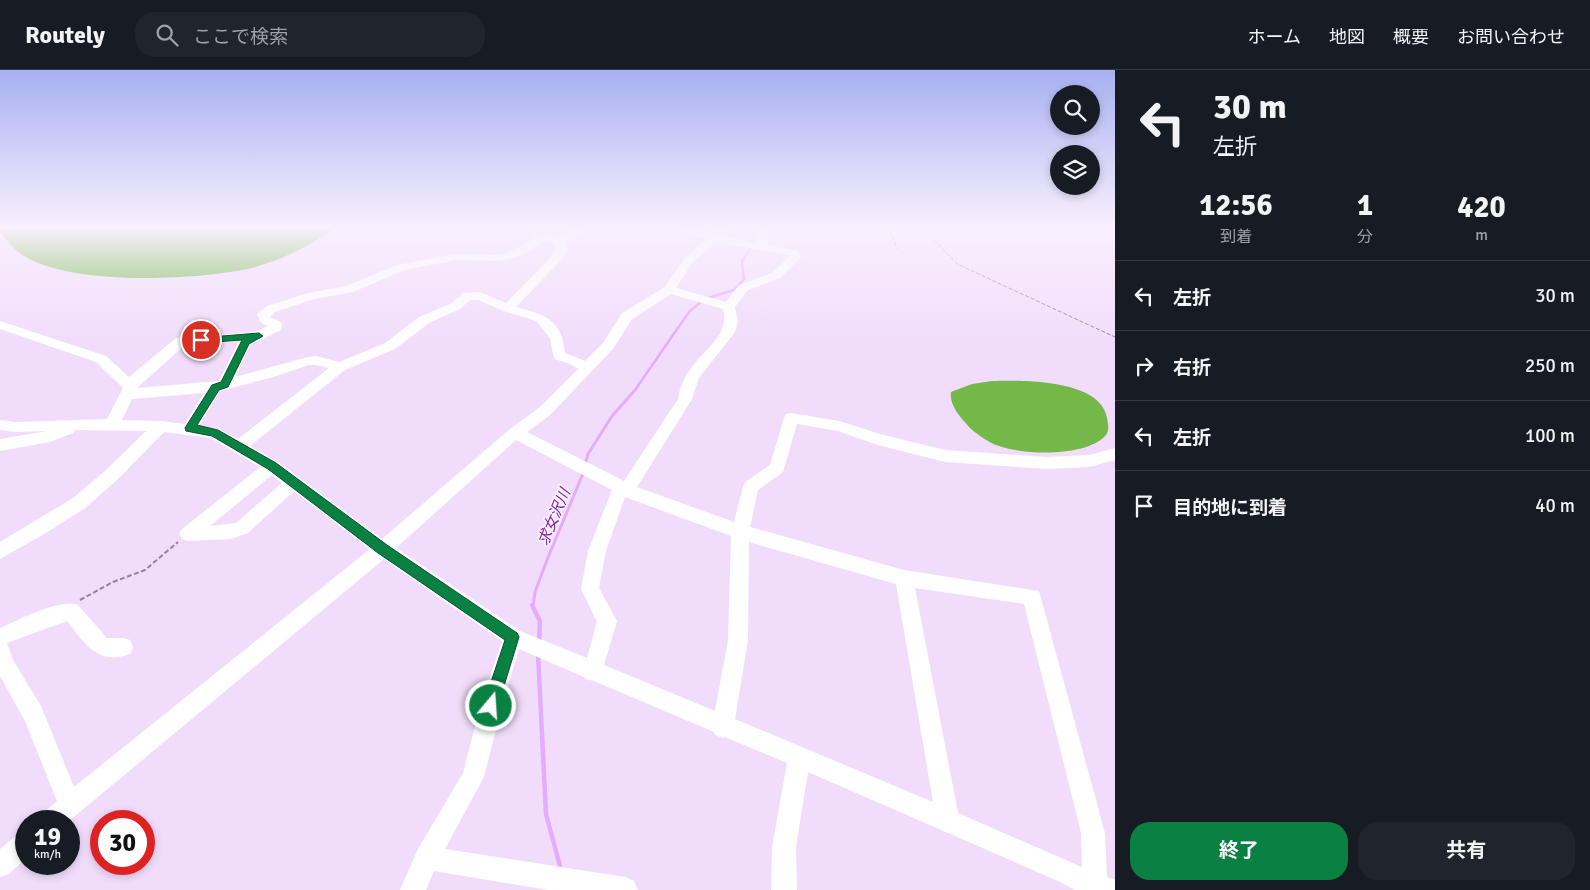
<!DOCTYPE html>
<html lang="ja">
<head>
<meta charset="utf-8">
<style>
  :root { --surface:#171b24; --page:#20242c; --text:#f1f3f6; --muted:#9ea1a6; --line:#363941; --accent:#0b8043 }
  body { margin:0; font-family:Signika,"Noto Sans JP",sans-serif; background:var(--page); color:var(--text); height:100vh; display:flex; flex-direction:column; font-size:19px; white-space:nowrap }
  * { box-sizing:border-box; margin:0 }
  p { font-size:16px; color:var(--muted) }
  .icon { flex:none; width:28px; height:28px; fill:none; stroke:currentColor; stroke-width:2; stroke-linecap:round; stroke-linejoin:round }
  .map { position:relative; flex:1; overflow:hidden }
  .side { display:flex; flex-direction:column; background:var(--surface); width:475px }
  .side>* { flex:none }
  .banner { background:#171b24; color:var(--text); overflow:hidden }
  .fabs { position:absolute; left:1050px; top:15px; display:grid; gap:10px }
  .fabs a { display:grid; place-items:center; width:50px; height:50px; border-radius:50%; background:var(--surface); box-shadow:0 2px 8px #0003; font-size:25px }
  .speed { position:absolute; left:15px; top:740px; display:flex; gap:10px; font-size:25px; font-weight:700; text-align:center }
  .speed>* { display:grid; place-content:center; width:65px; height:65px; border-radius:50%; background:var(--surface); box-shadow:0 2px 8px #0003; line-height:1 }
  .speed small { font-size:12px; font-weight:400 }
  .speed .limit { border:8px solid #d22; background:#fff; color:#111 }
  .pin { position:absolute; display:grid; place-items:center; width:42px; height:42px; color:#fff; margin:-21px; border:2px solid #fff; border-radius:50%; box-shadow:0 1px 5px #0007 }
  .me { position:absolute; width:55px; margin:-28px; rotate:18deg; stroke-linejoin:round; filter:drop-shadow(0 0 4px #0008) }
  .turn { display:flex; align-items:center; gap:18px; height:105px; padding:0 15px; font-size:22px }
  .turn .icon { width:65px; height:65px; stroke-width:2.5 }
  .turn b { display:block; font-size:35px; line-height:42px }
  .eta { display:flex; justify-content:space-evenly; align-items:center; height:85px; text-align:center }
  .eta b { font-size:30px; font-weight:700; line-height:35px }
  .primary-button { display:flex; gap:10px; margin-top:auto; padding:10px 15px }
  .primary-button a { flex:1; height:58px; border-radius:20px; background:var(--accent); color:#fff; font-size:20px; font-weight:700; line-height:58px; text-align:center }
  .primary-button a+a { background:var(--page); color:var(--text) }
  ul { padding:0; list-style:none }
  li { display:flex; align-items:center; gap:15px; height:70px; padding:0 15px; border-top:1px solid var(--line) }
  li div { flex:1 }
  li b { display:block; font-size:19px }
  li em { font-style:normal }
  header { display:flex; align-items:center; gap:30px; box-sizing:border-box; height:70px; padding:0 25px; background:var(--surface); border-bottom:1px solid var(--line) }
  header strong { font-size:24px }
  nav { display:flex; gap:28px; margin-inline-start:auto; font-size:18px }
  .search { width:350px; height:45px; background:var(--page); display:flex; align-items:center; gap:12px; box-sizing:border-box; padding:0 18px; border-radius:20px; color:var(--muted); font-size:19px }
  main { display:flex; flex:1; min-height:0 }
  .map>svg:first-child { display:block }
  .forest { fill:#73b849 }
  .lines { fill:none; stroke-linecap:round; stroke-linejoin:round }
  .stream-far2 { stroke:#e5abfe; stroke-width:2.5 }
  .stream-far1 { stroke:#e5abfe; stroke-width:3 }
  .stream { stroke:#e5abfe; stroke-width:4.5 }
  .path-far1 { stroke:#92839a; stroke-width:1; stroke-dasharray:4 2; stroke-linecap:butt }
  .path { stroke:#92839a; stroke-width:2; stroke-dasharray:5 2.5; stroke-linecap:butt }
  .minor { fill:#fff; fill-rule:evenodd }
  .route { fill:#0b8043; stroke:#07532c }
  .labels { text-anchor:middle; stroke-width:4; stroke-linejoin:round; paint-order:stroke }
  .water-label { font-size:15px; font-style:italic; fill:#7e249e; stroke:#f9eefd }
</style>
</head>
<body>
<header>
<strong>Routely</strong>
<div class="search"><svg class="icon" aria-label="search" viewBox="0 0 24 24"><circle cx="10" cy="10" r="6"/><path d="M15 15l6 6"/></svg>ここで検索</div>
<nav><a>ホーム</a><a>地図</a><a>概要</a><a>お問い合わせ</a></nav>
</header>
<main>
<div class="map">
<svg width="1115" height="820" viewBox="0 0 1115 820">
  <rect width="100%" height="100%" fill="#f1ddfb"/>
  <g class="forest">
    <path d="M0 157H336C310 177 275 193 243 200 189 210 67 216 21 184 13 179 6 169 0 162Z"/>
    <path d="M992 311C1021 310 1101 309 1107 348 1108 354 1110 361 1105 366 1086 387 1024 385 999 376 989 373 978 365 970 358 961 348 949 336 951 322L972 314Z"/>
  </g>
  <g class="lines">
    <g class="stream-far2">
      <path d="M767 164 776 157"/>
      <path d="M708 228 734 220 744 209 742 191 752 176"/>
      <path d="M635 320 689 242 702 231"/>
    </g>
    <g class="stream-far1">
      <path d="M585 395 588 384 612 346 636 319"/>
      <path d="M533 536 535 522 547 490 584 401"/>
    </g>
    <g class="stream">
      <path d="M532 535 540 551 539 573"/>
      <path d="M538 584 546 744 561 800"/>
    </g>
    <g class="path-far1">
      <path d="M505 157 531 164"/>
      <path d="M886 157 893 166 897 179"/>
      <path d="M922 157 957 194 1115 267"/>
    </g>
    <path class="path" d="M80 530 113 512 145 500 178 472"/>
    <g class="minor">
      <path d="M577 157H589L579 165 564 172 568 178 565 186 516 237C546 245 562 250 565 283L585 291 603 273 622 243 665 217 684 189 706 169 678 161 677 157H687L712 164 721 157H732L723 166 756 173 757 164 762 157H773L768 164V175L798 181 801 187 780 208 748 220 735 237 738 251 735 262 699 308 692 329 637 417 734 452 743 417 745 412 770 395 784 348 786 344 791 343 839 351 880 364 945 380 1047 387 1089 385 1115 378V390L1089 397 1047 399 945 392 878 375 838 361 797 354 783 402 758 420 750 457 904 500 1039 521 1105 763 1107 807 1115 810V820H1075L1058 811 808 702 796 777 797 820H771L772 777 787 693 725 667 723 668 715 665 714 662 594 611 585 609 584 607 519 579 502 636 484 707 445 779 625 807 634 811 638 820H548L434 801 426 820H400L418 779 463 703 480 636 502 571 384 489 69 751H39L43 743 57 731 25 651 0 606V558C18 550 60 528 78 535L107 568H123L130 570 133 577 130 584C98 596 84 573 67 551L7 573 13 590 41 636 74 717 370 479 294 421 248 463 231 469 188 471 182 469 179 464 182 459 260 397 211 368 164 362 117 410 85 438 46 463 0 489V472L73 428 105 401 146 361 75 360 73 363 50 372 0 381V369L47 361 15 362 0 360V350L15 352 107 349 123 318 96 292 0 259V251L106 286 129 307 176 268 255 262 268 256 260 252 257 244 267 236 308 223 346 216 397 195 456 184 499 185 509 182 542 165 546 164 557 167ZM547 171 554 173 556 178 555 183 506 233 480 222 463 223 452 233 419 247 385 273 339 292 316 286 308 287 235 307 250 275 281 260 282 257 281 252 270 247 275 242 314 229 353 222 404 200 456 190 499 191 517 187ZM716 172 789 185V187L772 203 739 215 726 232 676 218 692 193ZM671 224 723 239C729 264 709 276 695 293 686 304 680 315 678 329L624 411 527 362 550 345 613 279 632 249ZM470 230H478L504 241 536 251 550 268 554 289 568 293 578 299 540 337 510 359 382 469 278 392 250 376 345 300 395 279 429 253 460 239ZM239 271 219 311 137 318 185 275ZM309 295H316L329 298 238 369 219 359 199 356 220 321 273 307ZM204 323 185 354 161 351 122 350 132 329ZM516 370 612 420 588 481 581 519 597 552 587 588 520 561 396 478ZM272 405 282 413 236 453 210 456ZM625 427 731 466 728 570 715 641 604 595 617 551 599 518 606 481ZM749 472 896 514 933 732 735 649 748 570ZM915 518 1024 534 1081 763 1082 797 958 743Z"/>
      <path d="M26 760V788L9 804 0 807V779L18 764Z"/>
    </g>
  </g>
  <linearGradient id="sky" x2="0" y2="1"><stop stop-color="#a7b0f1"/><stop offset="0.58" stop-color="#f9f0fd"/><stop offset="1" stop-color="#f9f0fd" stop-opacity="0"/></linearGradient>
  <rect width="1115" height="271" fill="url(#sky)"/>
  <path class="route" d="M259 263 263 266 249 274 228 317 219 320 197 355 218 360 276 393 387 475 517 563 519 567 496 642 491 644 485 642 483 636 505 570 378 483 268 399 212 366 186 361 185 358 212 315 221 312 242 270 201 273 198 272V268Z"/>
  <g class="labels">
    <g class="water-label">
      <text transform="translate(554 447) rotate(-67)" y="5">求女沢川</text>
    </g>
  </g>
</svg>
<div class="fabs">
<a><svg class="icon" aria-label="search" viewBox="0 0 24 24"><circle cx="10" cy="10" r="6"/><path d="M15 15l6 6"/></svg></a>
<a><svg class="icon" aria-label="layers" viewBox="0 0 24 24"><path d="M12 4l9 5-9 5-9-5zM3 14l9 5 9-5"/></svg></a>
</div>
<div class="speed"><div>19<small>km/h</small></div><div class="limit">30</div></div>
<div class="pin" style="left:201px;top:270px;background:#d93025"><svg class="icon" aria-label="arrive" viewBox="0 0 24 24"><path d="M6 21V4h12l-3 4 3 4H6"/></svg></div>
<svg class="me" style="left:491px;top:636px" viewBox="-20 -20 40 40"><circle r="17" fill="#0b8043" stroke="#fff" stroke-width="3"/><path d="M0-11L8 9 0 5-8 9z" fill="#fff"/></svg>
</div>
<section class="side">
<div class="banner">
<div class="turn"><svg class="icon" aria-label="left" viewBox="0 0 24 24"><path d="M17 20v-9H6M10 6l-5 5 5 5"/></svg><div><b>30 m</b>左折</div></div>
</div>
<div class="eta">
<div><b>12:56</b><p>到着</p></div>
<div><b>1</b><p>分</p></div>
<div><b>420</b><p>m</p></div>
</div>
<ul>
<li><svg class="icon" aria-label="left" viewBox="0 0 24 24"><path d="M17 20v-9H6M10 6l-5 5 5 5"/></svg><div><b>左折</b></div><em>30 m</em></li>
<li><svg class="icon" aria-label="right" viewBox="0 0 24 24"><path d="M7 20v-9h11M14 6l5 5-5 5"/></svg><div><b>右折</b></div><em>250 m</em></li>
<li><svg class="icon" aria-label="left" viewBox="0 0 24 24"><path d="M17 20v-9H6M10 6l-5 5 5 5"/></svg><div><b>左折</b></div><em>100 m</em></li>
<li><svg class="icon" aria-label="arrive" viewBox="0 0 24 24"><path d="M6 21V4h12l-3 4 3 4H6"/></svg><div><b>目的地に到着</b></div><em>40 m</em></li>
</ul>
<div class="primary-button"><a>終了</a><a>共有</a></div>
</section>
</main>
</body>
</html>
